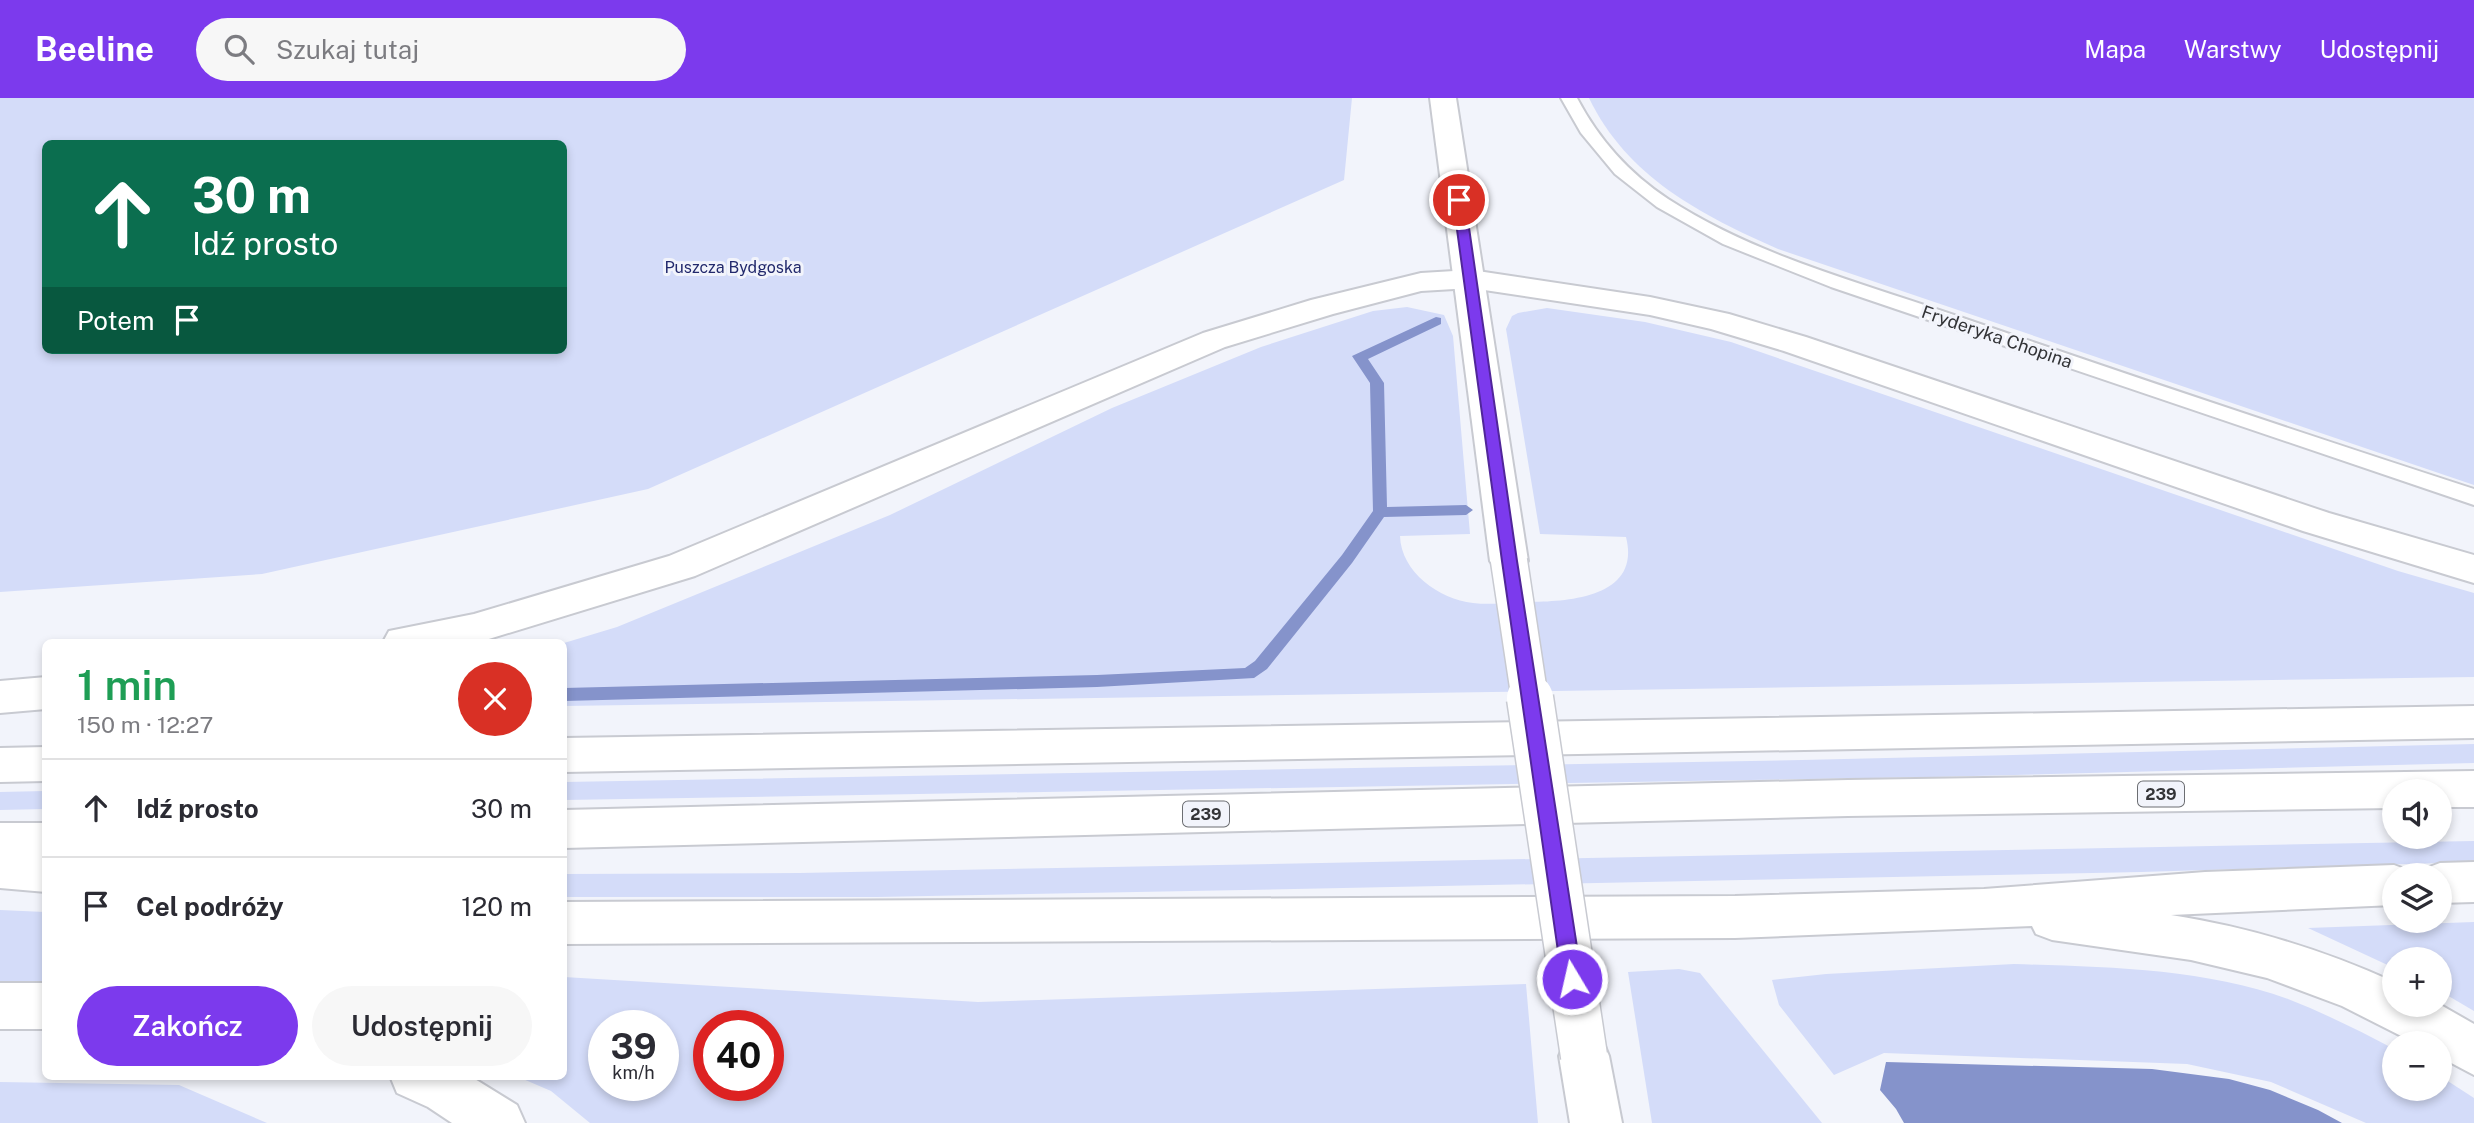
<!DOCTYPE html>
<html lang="pl">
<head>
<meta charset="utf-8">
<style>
  :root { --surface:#fff; --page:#f7f7f7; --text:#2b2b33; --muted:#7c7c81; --line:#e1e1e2; --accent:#7c3aed }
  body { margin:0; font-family:"Public Sans",sans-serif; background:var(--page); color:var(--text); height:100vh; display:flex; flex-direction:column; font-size:26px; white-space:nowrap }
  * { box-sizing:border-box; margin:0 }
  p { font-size:23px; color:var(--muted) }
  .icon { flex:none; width:38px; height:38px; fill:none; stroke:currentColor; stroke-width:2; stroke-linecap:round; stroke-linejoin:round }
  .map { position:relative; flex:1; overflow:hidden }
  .details { position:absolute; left:42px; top:541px; width:525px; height:441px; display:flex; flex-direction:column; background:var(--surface); border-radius:10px; box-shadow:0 4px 10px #0003 }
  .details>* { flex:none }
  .top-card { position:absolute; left:42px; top:42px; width:525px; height:214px; border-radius:10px; box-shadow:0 4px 10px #0003; background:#0b6e4f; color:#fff; overflow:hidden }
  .controls { position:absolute; left:2382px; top:681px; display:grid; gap:14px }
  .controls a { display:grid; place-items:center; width:70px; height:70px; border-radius:50%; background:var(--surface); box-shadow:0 4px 10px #0003; font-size:35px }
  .speed { position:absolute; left:588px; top:912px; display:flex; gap:14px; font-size:35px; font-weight:700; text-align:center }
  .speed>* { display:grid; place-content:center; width:91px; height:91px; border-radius:50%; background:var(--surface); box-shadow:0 4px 10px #0003; line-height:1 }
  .speed small { font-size:18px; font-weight:400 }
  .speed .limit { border:10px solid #d22; background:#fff; color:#111 }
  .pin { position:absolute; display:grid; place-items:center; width:60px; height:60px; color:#fff; margin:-30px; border:4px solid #fff; border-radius:50%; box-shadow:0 2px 7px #0007 }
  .me { position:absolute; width:77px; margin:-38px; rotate:351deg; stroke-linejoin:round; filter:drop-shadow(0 0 5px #0008) }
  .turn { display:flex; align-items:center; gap:24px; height:147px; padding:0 35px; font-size:32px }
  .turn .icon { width:91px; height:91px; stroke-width:2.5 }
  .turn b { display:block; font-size:49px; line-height:60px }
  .then { display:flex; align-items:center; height:66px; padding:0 35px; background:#0003; gap:14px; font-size:26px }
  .round { display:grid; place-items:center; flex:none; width:74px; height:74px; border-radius:37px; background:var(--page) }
  .head { display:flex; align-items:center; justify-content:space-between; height:119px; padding:0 35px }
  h1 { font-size:42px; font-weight:600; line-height:52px; color:#1e9e55 }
  .cta { display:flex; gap:14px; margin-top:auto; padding:14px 35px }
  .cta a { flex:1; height:80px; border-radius:42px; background:var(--accent); color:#fff; font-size:28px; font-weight:600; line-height:80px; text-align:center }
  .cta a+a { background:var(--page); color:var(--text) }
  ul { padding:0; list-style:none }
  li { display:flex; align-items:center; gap:21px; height:98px; padding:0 35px; border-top:2px solid var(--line) }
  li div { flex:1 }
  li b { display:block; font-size:26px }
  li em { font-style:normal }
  header { display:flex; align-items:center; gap:42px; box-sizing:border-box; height:98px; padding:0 35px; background:var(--accent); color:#fff }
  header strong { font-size:33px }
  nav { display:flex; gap:38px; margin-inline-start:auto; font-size:24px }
  .search { width:490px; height:63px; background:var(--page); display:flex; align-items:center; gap:18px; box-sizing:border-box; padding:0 24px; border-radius:38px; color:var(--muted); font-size:26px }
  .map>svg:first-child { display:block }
  .green { fill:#d4dcf9; fill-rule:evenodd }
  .water { fill:#8593cb }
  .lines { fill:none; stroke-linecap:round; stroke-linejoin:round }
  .stream { fill:#8593cb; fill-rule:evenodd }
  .lane-casing { stroke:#c8cad1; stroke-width:4 }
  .street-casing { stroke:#c8cad1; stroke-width:4 }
  .secondary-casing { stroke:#c8cad1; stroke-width:4 }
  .primary-casing { stroke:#c8cad1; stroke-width:4 }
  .lane { fill:#fff; fill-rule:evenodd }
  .street { fill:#fff; fill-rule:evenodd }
  .secondary { fill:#fff; fill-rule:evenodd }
  .primary { fill:#fff; fill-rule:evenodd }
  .secondary-bridge-far1-casing { stroke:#c8cad1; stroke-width:39; stroke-linecap:butt }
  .secondary-bridge-casing { stroke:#c8cad1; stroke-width:49; stroke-linecap:butt }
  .secondary-bridge-far1 { stroke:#fff; stroke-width:36 }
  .secondary-bridge { stroke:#fff; stroke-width:46 }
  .route { fill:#7c3aed; stroke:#51269a; stroke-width:2 }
  .labels { text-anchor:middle; stroke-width:6; stroke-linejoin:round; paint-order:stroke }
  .far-park-label { font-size:16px; fill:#22296c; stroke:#f2f4fb }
  .shield { fill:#f2f4fb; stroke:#6c6e72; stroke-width:2 }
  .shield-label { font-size:16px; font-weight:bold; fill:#333437 }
  .street-label { font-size:18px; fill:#333437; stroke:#f2f4fb }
</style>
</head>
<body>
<header>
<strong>Beeline</strong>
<div class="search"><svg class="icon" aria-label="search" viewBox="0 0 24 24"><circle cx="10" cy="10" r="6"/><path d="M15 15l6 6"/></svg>Szukaj tutaj</div>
<nav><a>Mapa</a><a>Warstwy</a><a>Udostępnij</a></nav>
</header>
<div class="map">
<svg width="2474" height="1025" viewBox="0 0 2474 1025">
  <rect width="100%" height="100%" fill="#f2f4fb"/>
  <g class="green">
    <path d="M0 0H1352L1344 82 648 391 262 476 0 494ZM46 46H564V252H46Z"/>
    <path d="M1589 0H2474V387L1778 151C1701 117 1627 79 1589 0Z"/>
    <path d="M1407 209 1444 217 1453 238 1470 436 1400 438C1401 474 1439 501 1473 505 1489 507 1506 505 1522 504 1563 504 1642 502 1626 439L1540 436 1506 231 1512 218 1518 215 1547 210 1645 224 1731 244 2398 473 2474 495V579L564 608V545L617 529 890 417 1112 310 1261 249 1373 213Z"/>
    <path d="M2474 646V665L1933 679 564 702V684L1802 662Z"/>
    <path d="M45 693V711L0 712V694Z"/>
    <path d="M2474 743V764L2141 774 1244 792 877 799H564V776L799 775Z"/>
    <path d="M0 812 45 814V884L0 883Z"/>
    <path d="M2474 824V913L2440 893V861H2394V870L2308 830Z"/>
    <path d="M2014 866C2104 869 2202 870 2288 901 2324 915 2360 933 2394 951V990H2440V978L2474 1000V1025H2366L2271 984 2187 966 1884 955 1834 977 1779 907 1772 882 1826 876Z"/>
    <path d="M1679 871 1700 875 1822 1025H1652L1628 874Z"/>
    <path d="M564 879 978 904 1526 886 1538 1025H590L551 993 516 978H564ZM604 928H663V987H604ZM709 928H768V987H709Z"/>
    <path d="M0 984 179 987 267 1025H0Z"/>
  </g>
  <path class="water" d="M1886 964 2152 971 2229 981 2270 992 2318 1012 2342 1025H1904L1896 1011 1880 992Z"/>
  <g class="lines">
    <path class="stream" d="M1436 219 1441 220V226L1368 261 1384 285 1387 409 1466 407 1473 412 1466 417 1384 419 1352 465 1267 571 1254 580 1097 589 564 603V590L1097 577 1245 570 1255 563 1342 457 1373 413 1370 285 1352 258Z"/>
    <g class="lane-casing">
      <path id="lane" d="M1561 0H1577C1599 42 1629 75 1668 101 1756 158 1859 184 1957 218 2129 277 2301 335 2474 391V407L1831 189 1723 146 1657 109 1615 76 1581 35Z"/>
    </g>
    <g class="street-casing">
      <g id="street">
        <rect x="0" y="885" width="46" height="46"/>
        <path d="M390 978H470L517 1007 525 1025H452L428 1009 397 995Z"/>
      </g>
    </g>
    <g class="secondary-casing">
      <g id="secondary">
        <path d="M1430 0H1456L1528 463 1522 472 1509 476 1496 472 1490 463Z"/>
        <path d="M1584 934 1602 941 1609 958 1622 1025H1570L1559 958 1566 941Z"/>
      </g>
    </g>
    <g class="primary-casing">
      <g id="primary">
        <path d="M1471 172 1650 199 1729 216 1806 239 2329 415 2474 457V485L2303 433 1784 253 1711 231 1650 217 1471 190 1421 193 1333 216 1225 249 695 478 479 544H383L389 533 474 516 669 458 1203 235 1311 202 1421 175Z"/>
        <path d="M46 579V611L0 615V583Z"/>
        <path d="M2474 608V640L564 674V640Z"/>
        <path d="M46 649V683L0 684V650Z"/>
        <path d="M2474 673V709H2440V693H2394V710L1848 718 564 750V712L1848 682Z"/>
        <path d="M0 725H46V794L0 790Z"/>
        <path d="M2474 764V804L2440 805V777H2421L2424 771 2440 765Z"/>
        <path d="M2394 767 2410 773 2412 777H2394V807L2171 817C2249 829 2323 852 2394 884V906H2439L2474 926V977L2440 959V945H2415L2342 908 2267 880 2191 862 2052 842 2036 836 2032 828 1735 840 564 846V804L1735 798 1984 791 2205 774Z"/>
      </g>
    </g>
    <use href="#lane" class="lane"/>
    <use href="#street" class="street"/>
    <use href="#secondary" class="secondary"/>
    <use href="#primary" class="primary"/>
    <g class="secondary-bridge-far1-casing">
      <path id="secondary-bridge-far1" d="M1509 463 1530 602"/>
    </g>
    <g class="secondary-bridge-casing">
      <path id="secondary-bridge" d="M1530 600 1584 958"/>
    </g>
    <use href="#secondary-bridge-far1" class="secondary-bridge-far1"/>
    <use href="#secondary-bridge" class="secondary-bridge"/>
  </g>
  <path class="route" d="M1459 99 1465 102 1517 463 1582 881 1579 887 1572 890 1565 887 1562 881 1502 463 1453 102Z"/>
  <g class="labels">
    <g class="far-park-label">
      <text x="733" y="175">Puszcza Bydgoska</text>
    </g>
    <g class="shield">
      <rect x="2138" y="683.5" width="46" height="25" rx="5"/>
      <rect x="1183" y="703.5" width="46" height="25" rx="5"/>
    </g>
    <g class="shield-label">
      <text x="2161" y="702">239</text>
      <text x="1206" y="722">239</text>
    </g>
    <g class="street-label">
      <text transform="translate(1997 239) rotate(19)" y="6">Fryderyka Chopina</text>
    </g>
  </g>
</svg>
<div class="controls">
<a><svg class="icon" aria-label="sound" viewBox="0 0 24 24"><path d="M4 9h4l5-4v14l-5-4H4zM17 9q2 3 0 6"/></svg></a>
<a><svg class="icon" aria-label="layers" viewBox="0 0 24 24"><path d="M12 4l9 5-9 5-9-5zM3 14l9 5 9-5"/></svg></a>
<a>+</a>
<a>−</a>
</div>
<div class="speed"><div>39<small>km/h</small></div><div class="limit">40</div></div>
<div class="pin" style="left:1459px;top:102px;background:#d93025"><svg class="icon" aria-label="arrive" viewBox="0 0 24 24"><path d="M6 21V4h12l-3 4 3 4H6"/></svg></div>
<svg class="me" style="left:1572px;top:881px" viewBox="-20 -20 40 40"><circle r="17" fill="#7c3aed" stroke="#fff" stroke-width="3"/><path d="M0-11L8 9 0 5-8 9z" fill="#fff"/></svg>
<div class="top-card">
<div class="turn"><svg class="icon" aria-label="ahead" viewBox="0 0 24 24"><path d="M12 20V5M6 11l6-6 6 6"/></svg><div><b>30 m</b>Idź prosto</div></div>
<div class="then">Potem<svg class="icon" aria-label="arrive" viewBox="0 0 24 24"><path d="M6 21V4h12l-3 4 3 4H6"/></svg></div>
</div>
<section class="details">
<div class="head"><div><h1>1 min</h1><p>150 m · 12:27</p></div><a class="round" style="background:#d93025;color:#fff"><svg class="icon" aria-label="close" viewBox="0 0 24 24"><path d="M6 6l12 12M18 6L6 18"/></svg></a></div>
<ul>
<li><svg class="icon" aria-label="ahead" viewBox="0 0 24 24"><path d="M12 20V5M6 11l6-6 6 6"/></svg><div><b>Idź prosto</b></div><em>30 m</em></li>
<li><svg class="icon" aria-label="arrive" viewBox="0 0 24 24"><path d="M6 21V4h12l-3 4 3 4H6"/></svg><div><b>Cel podróży</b></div><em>120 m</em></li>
</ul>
<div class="cta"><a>Zakończ</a><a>Udostępnij</a></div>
</section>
</div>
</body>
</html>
